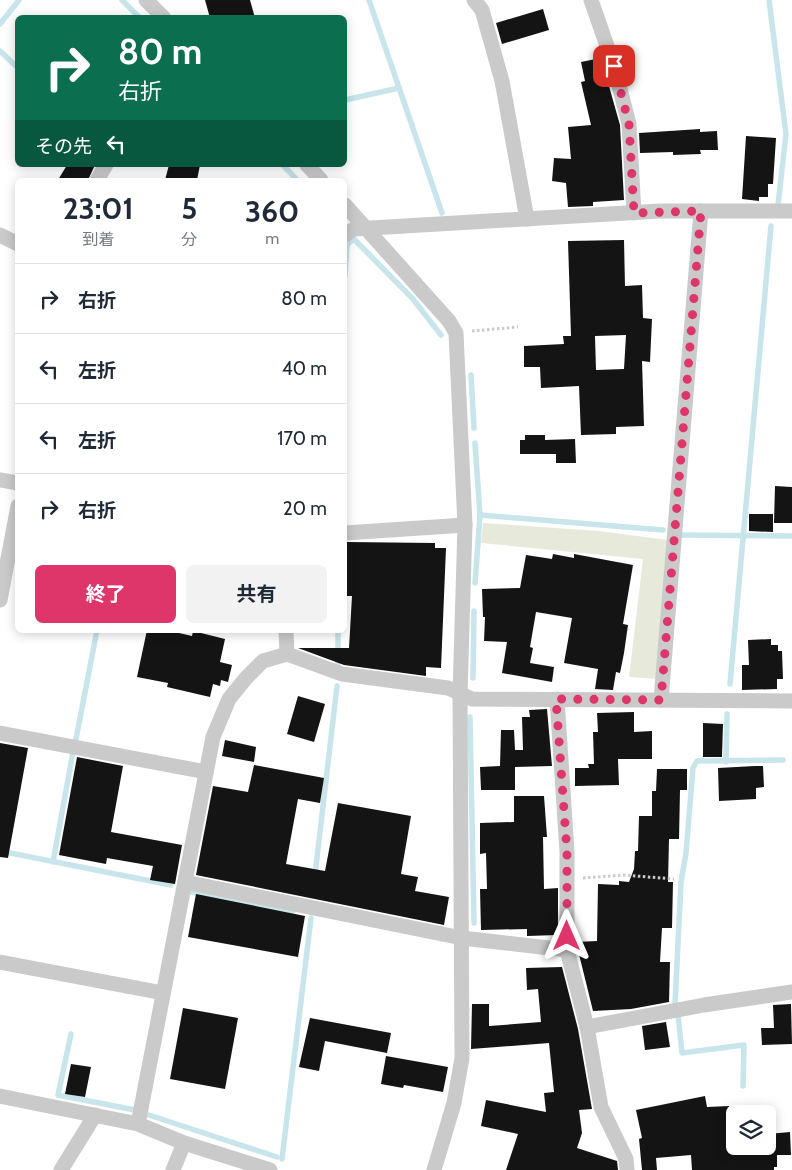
<!DOCTYPE html>
<html lang="ja">
<head>
<meta charset="utf-8">
<style>
  :root { --surface:#fff; --page:#f2f2f3; --text:#1f2937; --muted:#747a83; --line:#e0e1e3; --accent:#de356b }
  body { margin:0; font-family:Cabin,"Noto Sans JP",sans-serif; background:var(--page); color:var(--text); height:100vh; display:flex; flex-direction:column; font-size:19px; white-space:nowrap }
  * { box-sizing:border-box; margin:0 }
  p { font-size:16px; color:var(--muted) }
  .icon { flex:none; width:28px; height:28px; fill:none; stroke:currentColor; stroke-width:2; stroke-linecap:round; stroke-linejoin:round }
  .map { position:relative; flex:1; overflow:hidden }
  .sheet { position:absolute; left:15px; top:178px; width:332px; height:455px; display:flex; flex-direction:column; background:var(--surface); border-radius:8px; box-shadow:0 2px 12px #0003 }
  .sheet>* { flex:none }
  .hud { position:absolute; left:15px; top:15px; width:332px; height:152px; border-radius:8px; box-shadow:0 2px 12px #0003; background:#0b6e4f; color:#fff; overflow:hidden }
  .controls { position:absolute; left:726px; top:1105px; display:grid; gap:10px }
  .controls a { display:grid; place-items:center; width:50px; height:50px; border-radius:8px; background:var(--surface); box-shadow:0 2px 12px #0003; font-size:25px }
  .pin { position:absolute; display:grid; place-items:center; width:42px; height:42px; color:#fff; margin:-21px; border-radius:10px; box-shadow:0 2px 8px #0006 }
  .me { position:absolute; width:55px; margin:-28px; rotate:0deg; stroke-linejoin:round; filter:drop-shadow(0 0 4px #0008) }
  .turn { display:flex; align-items:center; gap:18px; height:105px; padding:0 20px; font-size:22px }
  .turn .icon { width:65px; height:65px; stroke-width:2.5 }
  .turn b { display:block; font-size:35px; line-height:42px }
  .then { display:flex; align-items:center; height:48px; padding:0 20px; background:#0003; gap:10px; font-size:19px }
  .eta { display:flex; justify-content:space-evenly; align-items:center; height:85px; text-align:center }
  .eta b { font-size:30px; font-weight:700; line-height:35px }
  .cta { display:flex; gap:10px; margin-top:auto; padding:10px 20px }
  .cta a { flex:1; height:58px; border-radius:8px; background:var(--accent); color:#fff; font-size:20px; font-weight:700; line-height:58px; text-align:center }
  .cta a+a { background:var(--page); color:var(--text) }
  ul { padding:0; list-style:none }
  li { display:flex; align-items:center; gap:15px; height:70px; padding:0 20px; border-top:1px solid var(--line) }
  li div { flex:1 }
  li b { display:block; font-size:19px }
  li em { font-style:normal }
  .map>svg:first-child { display:block }
  .green { fill:#e7eadb }
  .lines { fill:none; stroke-linecap:round; stroke-linejoin:round }
  .stream { stroke:#c7e5ea; stroke-width:5.5 }
  .building { fill:#141414; fill-rule:evenodd }
  .path { stroke:#cacaca; stroke-width:3; stroke-dasharray:2.5 2.5; stroke-linecap:butt }
  .street { stroke:#cacaca; stroke-width:15 }
  .route { stroke:#de356b; stroke-width:9; stroke-dasharray:0 16.2 }
</style>
</head>
<body>
<div class="map">
<svg width="792" height="1170" viewBox="0 0 792 1170">
  <rect width="100%" height="100%" fill="#fff"/>
  <path class="green" d="M483 523 599 531 668 540 657 679 629 677 643 559 481 543Z"/>
  <g class="lines">
    <g class="stream">
      <path d="M122 0 140 18"/>
      <path d="M369 0 442 213"/>
      <path d="M769 0 786 134 778 205"/>
      <path d="M0 24 19 0"/>
      <path d="M0 51 18 68"/>
      <path d="M345 100 399 88"/>
      <path d="M283 165 297 180"/>
      <path d="M348 233 413 299 441 335"/>
      <path d="M345 276 347 245 351 241"/>
      <path d="M471 375 474 428"/>
      <path d="M475 443 480 515"/>
      <path d="M680 535 792 536"/>
      <path d="M475 583 480 515 663 530"/>
      <path d="M338 630V664"/>
      <path d="M473 678 474 611"/>
      <path d="M730 684 771 226"/>
      <path d="M470 717 474 923"/>
      <path d="M76 739 97 630"/>
      <path d="M726 762 727 714"/>
      <path d="M0 851 171 885"/>
      <path d="M53 862 73 752"/>
      <path d="M315 875 337 686"/>
      <path d="M191 892 293 911"/>
      <path d="M675 1004 681 882 686 853 693 768 697 761 783 760"/>
      <path d="M678 1015 682 1053 744 1045 743 1086"/>
      <path d="M71 1034 58 1095 135 1110"/>
      <path d="M149 1115 277 1157"/>
      <path d="M282 1159 311 918"/>
    </g>
  </g>
  <g class="building">
    <path d="M205 0H250L255 18H210Z"/>
    <path d="M543 9 549 30 502 44 496 23Z"/>
    <path d="M601 58 620 125 624 200 593 202V206L568 207 566 183 552 181 554 158 571 159 568 127 591 125 581 82 585 81 581 62Z"/>
    <path d="M700 129V132L717 131 718 150H700L701 154 673 155V152L640 153 639 133Z"/>
    <path d="M746 136 776 138 773 184H768V197H759V201L742 199Z"/>
    <path d="M67 165H95L88 180H58Z"/>
    <path d="M169 165H200L197 180H165Z"/>
    <path d="M624 240 625 286 642 285 643 318 652 319 650 362 642 361 644 426 616 427V434L581 435 579 386 541 388 540 367H524V346L564 344 563 336H571L568 241ZM626 335 624 369 596 370 595 336Z"/>
    <path d="M525 435H545V440L575 439 576 463H556V454H520V440H525Z"/>
    <path d="M775 486 792 487V523H774Z"/>
    <path d="M749 514H773V532L749 531Z"/>
    <path d="M347 542 435 543V548H446L441 668 426 667V676L344 665 298 648H349L352 596H345Z"/>
    <path d="M553 554 574 558V554L633 565 623 624 628 625 624 653 620 673 616 672 613 690 595 689 598 669 564 663 572 618 536 612 530 647 533 648 530 663 554 667 552 682 502 673 507 642 484 641 485 617H483L482 589 520 588 526 555 552 559Z"/>
    <path d="M147 630H166L192 636 193 631 225 639 220 662 232 665 228 682 221 680 220 686 213 684 210 697 167 687 168 683 137 677Z"/>
    <path d="M771 639V645H778V651H782L783 679H777V689L742 690V665H749L748 640Z"/>
    <path d="M298 696 325 704 314 742 287 734Z"/>
    <path d="M547 709 552 766 515 767V790H481L480 767 500 766 501 730H514L515 750H523L522 717H530L529 710Z"/>
    <path d="M634 712V732L652 731V759H618L619 785 575 786V768H589L588 764H594L593 732H598L597 713Z"/>
    <path d="M703 723 723 724 722 757H703Z"/>
    <path d="M225 740 256 747 254 762 222 756Z"/>
    <path d="M0 743 28 748 8 858 0 857Z"/>
    <path d="M77 757 123 766 111 832 182 845 175 884 150 880 153 866 107 858 106 864 59 855Z"/>
    <path d="M254 765 324 778 320 803 298 799 286 864 325 871 338 803 411 816 401 874 418 877 415 891 449 897 444 925 196 875 213 786 248 792Z"/>
    <path d="M755 766H763L764 787 756 788V799L719 801 718 768Z"/>
    <path d="M657 769H687V790H680L679 839H669L668 882H673L672 928H662L660 962H670L669 1002 631 1009 593 1011 576 942 597 941 598 884 619 885V881L629 882 634 869 635 851H638L639 816H652V791H656Z"/>
    <path d="M514 796H544L547 837H543L544 889 558 888V935L527 936V929L481 930 480 889H487L486 853 480 854V823L514 822Z"/>
    <path d="M196 894 305 916 298 957 188 937Z"/>
    <path d="M562 967 578 1029 592 1109 579 1110 582 1133 577 1148 617 1161 618 1170H506L518 1134 481 1126 486 1100 546 1112 544 1093 554 1092 549 1043 471 1049 472 1004H489V1026L541 1022 538 989 527 990 526 968Z"/>
    <path d="M791 1004 792 1044 762 1045 761 1028H774L773 1005Z"/>
    <path d="M183 1008 238 1018 225 1089 170 1079Z"/>
    <path d="M310 1018 391 1033 387 1053 325 1041 319 1071 299 1067Z"/>
    <path d="M666 1022 670 1047 645 1050 642 1026Z"/>
    <path d="M386 1056 448 1067 443 1092 404 1085 403 1088 381 1084Z"/>
    <path d="M71 1064 91 1067 85 1097 65 1094Z"/>
    <path d="M705 1096 707 1107 729 1106 730 1125H735V1146H768V1134L790 1132 791 1155H777V1167H774V1170H692L691 1155 656 1158 657 1170H642L639 1139 642 1138 636 1110Z"/>
  </g>
  <g class="lines">
    <g class="path">
      <path d="M472 331 518 327"/>
      <path d="M583 878 623 875 674 879"/>
    </g>
    <g class="street">
      <path d="M146 0 164 18"/>
      <path d="M474 0 482 10 502 81 527 219"/>
      <path d="M591 0 614 66 629 124 634 213"/>
      <path d="M307 165 321 180"/>
      <path d="M97 180 106 165"/>
      <path d="M345 205 449 321 456 333 465 525 460 694 462 1058 454 1103 434 1170"/>
      <path d="M0 235 18 244"/>
      <path d="M345 235 354 229 660 211H792"/>
      <path d="M0 480 18 483"/>
      <path d="M345 533 465 525"/>
      <path d="M0 600 18 506"/>
      <path d="M286 630 287 654"/>
      <path d="M557 699 567 852V950L587 1027 601 1107 626 1159 627 1170"/>
      <path d="M661 700 701 211"/>
      <path d="M0 733 206 772"/>
      <path d="M185 882 462 938 567 950"/>
      <path d="M0 962 163 993"/>
      <path d="M587 1027 704 1005 792 992"/>
      <path d="M0 1096 138 1124 184 1143 270 1170"/>
      <path d="M138 1124 213 737 229 699 246 678 263 661 287 654 342 674 448 688 472 699 792 701"/>
      <path d="M61 1170 95 1115"/>
      <path d="M173 1170 184 1143"/>
    </g>
  </g>
  <g class="lines">
    <path class="route" d="M567 936V852L556 699 661 700 701 211 634 213 629 124 614 66"/>
  </g>
</svg>
<div class="controls">
<a><svg class="icon" aria-label="layers" viewBox="0 0 24 24"><path d="M12 4l9 5-9 5-9-5zM3 14l9 5 9-5"/></svg></a>
</div>
<div class="pin" style="left:614px;top:66px;background:#d93025"><svg class="icon" aria-label="arrive" viewBox="0 0 24 24"><path d="M6 21V4h12l-3 4 3 4H6"/></svg></div>
<svg class="me" style="left:567px;top:936px" viewBox="-20 -20 40 40"><path d="M0-17L14 15 0 8-14 15z" fill="#de356b" stroke="#fff" stroke-width="4"/></svg>
<div class="hud">
<div class="turn"><svg class="icon" aria-label="right" viewBox="0 0 24 24"><path d="M7 20v-9h11M14 6l5 5-5 5"/></svg><div><b>80 m</b>右折</div></div>
<div class="then">その先<svg class="icon" aria-label="left" viewBox="0 0 24 24"><path d="M17 20v-9H6M10 6l-5 5 5 5"/></svg></div>
</div>
<section class="sheet">
<div class="eta">
<div><b>23:01</b><p>到着</p></div>
<div><b>5</b><p>分</p></div>
<div><b>360</b><p>m</p></div>
</div>
<ul>
<li><svg class="icon" aria-label="right" viewBox="0 0 24 24"><path d="M7 20v-9h11M14 6l5 5-5 5"/></svg><div><b>右折</b></div><em>80 m</em></li>
<li><svg class="icon" aria-label="left" viewBox="0 0 24 24"><path d="M17 20v-9H6M10 6l-5 5 5 5"/></svg><div><b>左折</b></div><em>40 m</em></li>
<li><svg class="icon" aria-label="left" viewBox="0 0 24 24"><path d="M17 20v-9H6M10 6l-5 5 5 5"/></svg><div><b>左折</b></div><em>170 m</em></li>
<li><svg class="icon" aria-label="right" viewBox="0 0 24 24"><path d="M7 20v-9h11M14 6l5 5-5 5"/></svg><div><b>右折</b></div><em>20 m</em></li>
</ul>
<div class="cta"><a>終了</a><a>共有</a></div>
</section>
</div>
</body>
</html>
